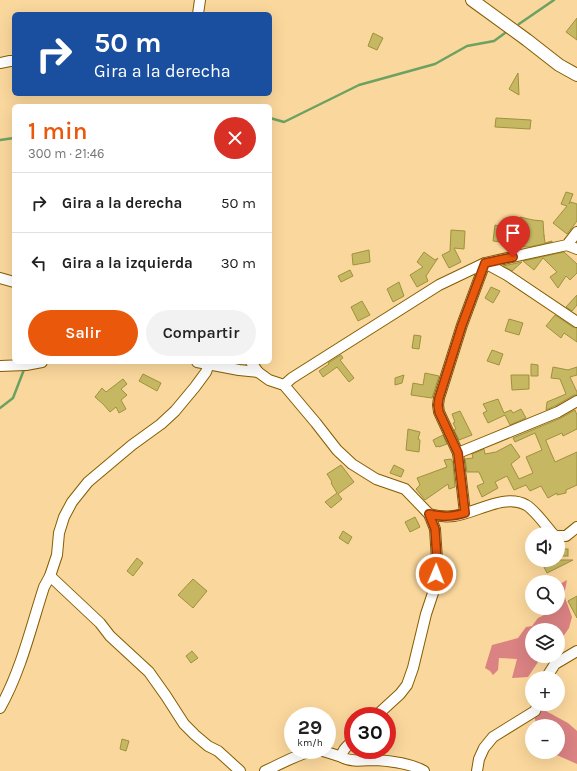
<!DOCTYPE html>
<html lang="es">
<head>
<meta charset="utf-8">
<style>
  :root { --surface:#fff; --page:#f2f2f2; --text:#222; --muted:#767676; --line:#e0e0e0; --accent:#ea580c }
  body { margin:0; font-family:Karla,sans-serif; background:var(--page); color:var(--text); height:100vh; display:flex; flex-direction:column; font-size:15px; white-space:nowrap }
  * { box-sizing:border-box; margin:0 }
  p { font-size:13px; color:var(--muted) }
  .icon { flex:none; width:22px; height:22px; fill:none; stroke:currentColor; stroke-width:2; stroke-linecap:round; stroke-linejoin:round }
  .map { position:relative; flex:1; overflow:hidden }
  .drawer { position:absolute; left:12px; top:104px; width:260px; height:260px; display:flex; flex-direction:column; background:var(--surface); border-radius:6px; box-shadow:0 4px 16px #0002 }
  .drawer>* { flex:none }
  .banner { position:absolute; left:12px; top:12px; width:260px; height:84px; border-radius:6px; box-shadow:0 4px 16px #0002; background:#1a4fa0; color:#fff; overflow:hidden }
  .buttons { position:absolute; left:525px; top:527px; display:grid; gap:8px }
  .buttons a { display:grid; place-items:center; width:40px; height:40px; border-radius:50%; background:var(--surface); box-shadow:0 4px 16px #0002; font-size:20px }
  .speed { position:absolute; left:284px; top:707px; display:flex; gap:8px; font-size:20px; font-weight:700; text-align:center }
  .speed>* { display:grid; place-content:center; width:52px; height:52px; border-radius:50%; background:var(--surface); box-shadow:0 4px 16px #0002; line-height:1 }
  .speed small { font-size:10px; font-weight:400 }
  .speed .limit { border:6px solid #d22; background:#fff; color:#111 }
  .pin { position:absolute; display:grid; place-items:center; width:34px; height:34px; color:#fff; margin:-41px -17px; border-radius:50% 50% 50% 0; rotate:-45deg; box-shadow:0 0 4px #0007 }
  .pin .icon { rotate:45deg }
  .me { position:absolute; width:44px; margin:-22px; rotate:1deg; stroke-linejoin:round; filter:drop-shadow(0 0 3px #0008) }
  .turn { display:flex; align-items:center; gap:14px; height:84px; padding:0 16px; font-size:18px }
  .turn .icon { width:52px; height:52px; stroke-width:2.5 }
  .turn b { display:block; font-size:28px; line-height:34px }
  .round { display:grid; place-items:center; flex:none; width:42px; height:42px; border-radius:21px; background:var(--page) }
  .headline { display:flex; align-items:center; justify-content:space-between; height:68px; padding:0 16px }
  h1 { font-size:24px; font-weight:600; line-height:30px; color:var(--accent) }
  .primary-button { display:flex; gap:8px; margin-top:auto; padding:8px 16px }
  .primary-button a { flex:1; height:46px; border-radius:24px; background:var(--accent); color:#fff; font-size:16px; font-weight:600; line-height:46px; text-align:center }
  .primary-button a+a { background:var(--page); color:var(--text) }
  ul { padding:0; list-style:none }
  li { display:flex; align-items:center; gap:12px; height:60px; padding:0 16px; border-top:1px solid var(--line) }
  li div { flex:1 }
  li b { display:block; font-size:15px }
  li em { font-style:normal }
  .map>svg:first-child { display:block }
  .forest { fill:#db8283 }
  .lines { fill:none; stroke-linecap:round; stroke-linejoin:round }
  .stream { stroke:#6ca261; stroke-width:2.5 }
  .building { fill:#c6b862; stroke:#9f913d }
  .minor-casing { stroke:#845d00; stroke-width:12 }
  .major-casing { stroke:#845d00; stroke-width:14 }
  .minor { stroke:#fff; stroke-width:10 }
  .major { stroke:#fff; stroke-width:12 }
  .route-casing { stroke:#983908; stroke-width:10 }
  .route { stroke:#ea580c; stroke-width:7 }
</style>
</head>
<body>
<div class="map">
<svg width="577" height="771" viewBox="0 0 577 771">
  <rect width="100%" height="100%" fill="#fad79c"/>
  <g class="forest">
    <path d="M567 580 564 595 572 617 569 628 560 641 558 642V630H532V656H542L528 677 512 678 517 659 499 658 498 670 493 675 490 671 485 668 492 645 518 638 526 627 532 626 538 618 548 613 547 608H558V585Z"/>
    <path d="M533 704H546L544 710 568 723 577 731V764L550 752H558V726H537L532 709Z"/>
  </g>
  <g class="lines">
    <g class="stream">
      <path d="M519 24 554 0"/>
      <path d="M270 118 284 122 359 85 435 64 467 46 494 41 505 33"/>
      <path d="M0 140 14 138"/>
      <path d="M0 408 13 398 25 367"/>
    </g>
  </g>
  <g class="building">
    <path d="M577 18V40L566 32Z"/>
    <path d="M373 33 383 38 377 50 368 46Z"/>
    <path d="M518 73 519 95 509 89Z"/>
    <path d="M496 118 531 120 530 129 495 127Z"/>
    <path d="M566 192 573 194 569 204 571 202 577 204V221L567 234 553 223 567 206 561 204Z"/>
    <path d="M520 217 533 220 543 221 544 236V235L545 243 552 241V242L529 247 508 246V243L493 241 495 225 514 229 516 224H518Z"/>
    <path d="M451 230 465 231 464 249 454 248 461 262 449 268 442 255 450 251Z"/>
    <path d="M369 250 370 262 353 265 352 254Z"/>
    <path d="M424 252 435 260 438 258 426 276 428 281 417 287 410 275 423 267 417 262Z"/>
    <path d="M564 252 577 264V273L570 280 566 276 558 288 550 277 557 272 543 258 534 270 523 261Z"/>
    <path d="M522 262 512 271 503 266Z"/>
    <path d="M350 270 353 276 341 282 338 276Z"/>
    <path d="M399 282 404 296 393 302 387 289Z"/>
    <path d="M491 287 500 291 493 303 485 298Z"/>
    <path d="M577 295V305L572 311 566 307Z"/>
    <path d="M362 301 370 315 358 321 351 307Z"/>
    <path d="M555 315 573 327 577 328V342L564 333 561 338 546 326Z"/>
    <path d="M509 319 523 323 519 335 505 331Z"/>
    <path d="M414 335 421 336 419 349 412 348Z"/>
    <path d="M492 350 503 354 499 365 487 361Z"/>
    <path d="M341 355 343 358 340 360 354 378 349 382 337 367 323 377 319 371 329 364 328 363Z"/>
    <path d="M531 364 538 365V376H531Z"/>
    <path d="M553 367 568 370 577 367V375L570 377 577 392V395H574L555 406 546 410 547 402 566 394 560 379 551 378Z"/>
    <path d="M425 373 439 376 432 398 411 395 413 383 423 385Z"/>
    <path d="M143 374 161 383 157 391 139 381Z"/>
    <path d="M404 375 402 383 395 385V378Z"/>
    <path d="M511 375H529V389L512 390Z"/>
    <path d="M123 379 127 384 121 389 127 395 121 400 126 409 119 413 116 407 110 412 103 404 95 397 102 388 106 392Z"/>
    <path d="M498 399 504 413 511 410 513 413 521 409 526 418 510 425 505 415 488 423 483 413 487 411 483 404Z"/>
    <path d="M575 410 577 415V429L563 436 562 433 546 440V441L555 462 577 452V485L566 490V493L557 495V493L548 498 541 486 530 491 526 485 514 490 507 476 495 482 498 488 482 497 477 486 484 483 479 472H467L465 459 473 458 472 454 484 449 485 454 496 452 511 444 520 457 511 464 519 479 533 473 526 457 542 450 535 433 515 442 513 438 561 418Z"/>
    <path d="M460 411 472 435 459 440 454 430 456 429 453 423 455 422 452 414Z"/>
    <path d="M408 429 420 432 418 439 420 440 419 452 406 450Z"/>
    <path d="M443 435 447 444 439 447V446L436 447 433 440Z"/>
    <path d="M451 459 453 463 455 487 449 489 448 484 425 500 416 489 420 485 417 478 447 467 444 460Z"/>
    <path d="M341 465 354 482 338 494 342 499 331 508 325 502 337 493 331 483 332 482 327 474Z"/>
    <path d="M394 465 404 470 401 477 390 473Z"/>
    <path d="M415 517 420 527 410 532 405 522Z"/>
    <path d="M343 531 352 537 348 544 339 538Z"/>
    <rect x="558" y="549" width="10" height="7"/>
    <path d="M137 558 143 563 133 576 127 571Z"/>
    <path d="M547 560H573L547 573 542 563Z"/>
    <path d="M193 579 207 591 193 608 178 595Z"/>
    <path d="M577 596V618L568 601Z"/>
    <path d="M192 651 198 658 191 663 186 656Z"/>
    <path d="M122 739 129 741 126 751 120 749Z"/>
  </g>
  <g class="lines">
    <g class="minor-casing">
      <g id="minor">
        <path d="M198 14 200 0"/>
        <path d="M0 63 10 61H14"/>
        <path d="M567 245 577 249"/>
        <path d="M0 278 14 282"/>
        <path d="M197 362 239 370 258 372"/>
        <path d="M251 362 258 372 269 380 284 385 316 423 337 450 352 464 376 479 405 489 429 514 435 529 437 560 435 587 426 614 413 668 407 685 400 694 376 716"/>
        <path d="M0 366 26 365 42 362"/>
        <path d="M284 385 292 378 439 285 485 263 567 245 577 232"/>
        <path d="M458 453 439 412 438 405 439 398 462 325 485 263 507 275 577 322"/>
        <path d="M465 513 458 453 558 412 577 401"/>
        <path d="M429 514C437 516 446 517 454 516 476 513 505 493 526 505 534 509 546 526 553 534"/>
        <path d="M558 536H566L577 527"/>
        <path d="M50 576 100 623 110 636 149 672 166 696 184 724 195 735 208 746 218 751 240 771"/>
        <path d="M546 678 555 664 577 651"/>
        <path d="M0 708C21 671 31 627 44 587L50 576 57 555 59 533 64 517 72 502 88 482 132 445 161 424 175 411 195 387 206 372 209 364"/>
        <path d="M353 740C349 745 341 750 342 757 351 763 365 760 376 760 390 761 412 764 424 771"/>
        <path d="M320 750 342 757"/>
        <path d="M265 771C283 763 297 754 316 750"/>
        <path d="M477 771 479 759 484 748 493 737 535 711 538 704"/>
      </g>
    </g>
    <g class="major-casing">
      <path id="major" d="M472 0 527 40 559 65 577 75"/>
    </g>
    <use href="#minor" class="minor"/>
    <use href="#major" class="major"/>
  </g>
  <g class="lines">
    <g class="route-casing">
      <path id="route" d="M436 574 437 560 435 529 429 514C443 517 451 517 465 513L458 453 439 412 438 405 439 398 462 325 485 263 513 257"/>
    </g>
    <use href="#route" class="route"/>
  </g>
</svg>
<div class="buttons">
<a><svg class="icon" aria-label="sound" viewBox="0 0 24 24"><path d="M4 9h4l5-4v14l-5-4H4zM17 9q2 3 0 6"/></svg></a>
<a><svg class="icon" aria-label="search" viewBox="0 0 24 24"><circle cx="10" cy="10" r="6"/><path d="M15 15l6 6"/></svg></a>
<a><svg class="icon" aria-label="layers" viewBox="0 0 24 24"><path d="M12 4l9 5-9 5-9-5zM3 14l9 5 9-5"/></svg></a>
<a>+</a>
<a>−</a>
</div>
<div class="speed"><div>29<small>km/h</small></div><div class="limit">30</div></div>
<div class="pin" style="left:513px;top:257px;background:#d93025"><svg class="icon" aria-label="arrive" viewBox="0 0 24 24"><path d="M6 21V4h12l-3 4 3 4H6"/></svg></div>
<svg class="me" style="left:436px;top:574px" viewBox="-20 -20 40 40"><circle r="17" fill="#ea580c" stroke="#fff" stroke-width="3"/><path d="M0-11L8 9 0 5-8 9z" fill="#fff"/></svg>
<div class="banner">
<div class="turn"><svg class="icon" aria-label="right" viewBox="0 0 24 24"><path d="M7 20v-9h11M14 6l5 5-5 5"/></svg><div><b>50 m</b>Gira a la derecha</div></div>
</div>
<section class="drawer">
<div class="headline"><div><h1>1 min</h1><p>300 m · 21:46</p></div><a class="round" style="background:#d93025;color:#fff"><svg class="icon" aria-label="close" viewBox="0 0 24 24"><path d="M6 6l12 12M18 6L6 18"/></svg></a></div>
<ul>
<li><svg class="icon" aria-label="right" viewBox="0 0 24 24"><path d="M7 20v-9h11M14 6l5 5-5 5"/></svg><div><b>Gira a la derecha</b></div><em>50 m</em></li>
<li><svg class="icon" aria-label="left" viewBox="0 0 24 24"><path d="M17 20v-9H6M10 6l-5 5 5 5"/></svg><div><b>Gira a la izquierda</b></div><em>30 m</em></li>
</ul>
<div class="primary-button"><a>Salir</a><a>Compartir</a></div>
</section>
</div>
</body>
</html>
